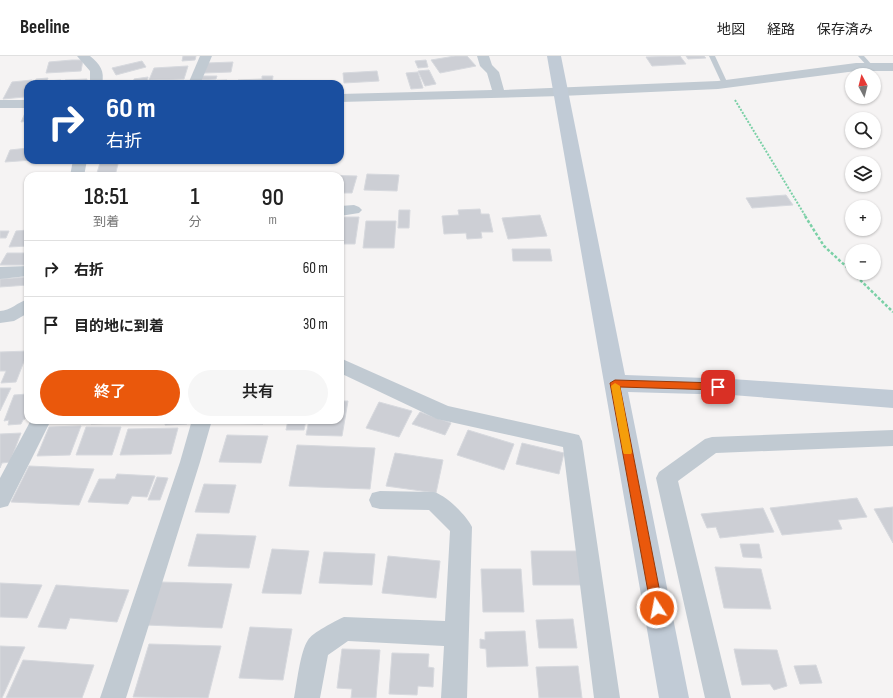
<!DOCTYPE html>
<html lang="ja">
<head>
<meta charset="utf-8">
<style>
  :root { --surface:#fff; --page:#f6f6f6; --text:#222; --muted:#767676; --line:#e0e0e0; --accent:#ea580c }
  body { margin:0; font-family:"Sofia Sans Condensed","Noto Sans JP",sans-serif; background:var(--page); color:var(--text); height:100vh; display:flex; flex-direction:column; font-size:15px; white-space:nowrap }
  * { box-sizing:border-box; margin:0 }
  p { font-size:13px; color:var(--muted) }
  .icon { flex:none; width:22px; height:22px; fill:none; stroke:currentColor; stroke-width:2; stroke-linecap:round; stroke-linejoin:round }
  .map { position:relative; flex:1; overflow:hidden }
  .side { position:absolute; left:24px; top:116px; width:320px; height:252px; display:flex; flex-direction:column; background:var(--surface); border-radius:12px; box-shadow:0 1px 3px #0004 }
  .side>* { flex:none }
  .hud { position:absolute; left:24px; top:24px; width:320px; height:84px; border-radius:12px; box-shadow:0 1px 3px #0004; background:#1a4fa0; color:#fff; overflow:hidden }
  .needle { width:26px; rotate:353deg }
  .buttons { position:absolute; left:845px; top:12px; display:grid; gap:8px }
  .buttons a { display:grid; place-items:center; width:36px; height:36px; border-radius:50%; background:var(--surface); box-shadow:0 1px 3px #0004; font-size:20px }
  .pin { position:absolute; display:grid; place-items:center; width:34px; height:34px; color:#fff; margin:-17px; border-radius:8px; box-shadow:0 2px 6px #0006 }
  .me { position:absolute; width:44px; margin:-22px; rotate:349deg; stroke-linejoin:round; filter:drop-shadow(0 0 3px #0008) }
  .turn { display:flex; align-items:center; gap:14px; height:84px; padding:0 16px; font-size:18px }
  .turn .icon { width:52px; height:52px; stroke-width:2.5 }
  .turn b { display:block; font-size:28px; line-height:34px }
  .eta { display:flex; justify-content:space-evenly; align-items:center; height:68px; text-align:center }
  .eta b { font-size:24px; font-weight:600; line-height:28px }
  .primary-button { display:flex; gap:8px; margin-top:auto; padding:8px 16px }
  .primary-button a { flex:1; height:46px; border-radius:24px; background:var(--accent); color:#fff; font-size:16px; font-weight:600; line-height:46px; text-align:center }
  .primary-button a+a { background:var(--page); color:var(--text) }
  ul { padding:0; list-style:none }
  li { display:flex; align-items:center; gap:12px; height:56px; padding:0 16px; border-top:1px solid var(--line) }
  li div { flex:1 }
  li b { display:block; font-size:15px }
  li em { font-style:normal }
  header { display:flex; align-items:center; gap:24px; box-sizing:border-box; height:56px; padding:0 20px; background:var(--surface); border-bottom:1px solid var(--line) }
  header strong { font-size:19px }
  nav { display:flex; gap:22px; margin-inline-start:auto; font-size:14px }
  .map>svg:first-child { display:block }
  .building { fill:#cdcfd5; stroke:#d7d9de }
  .lines { fill:none; stroke-linecap:round; stroke-linejoin:round }
  .path-far1 { stroke:#7ad0a6; stroke-width:2; stroke-dasharray:2 1.5; stroke-linecap:butt }
  .path { stroke:#7ad0a6; stroke-width:2.5; stroke-dasharray:3 2; stroke-linecap:butt }
  .lane { fill:#c1cad2; fill-rule:evenodd }
  .street { fill:#c1cad2; fill-rule:evenodd }
  .secondary { fill:#c1cbd6; fill-rule:evenodd }
  .route { fill:#ea580c; stroke:#983908 }
  .slow { fill:#f59e0b }
</style>
</head>
<body>
<header>
<strong>Beeline</strong>
<nav><a>地図</a><a>経路</a><a>保存済み</a></nav>
</header>
<div class="map">
<svg width="893" height="642" viewBox="0 0 893 642">
  <rect width="100%" height="100%" fill="#f5f3f3"/>
  <g class="building">
    <path d="M183 0H196L195 4 182 5Z"/>
    <path d="M455 0H467L476 10 440 17 431 4Z"/>
    <path d="M680 0 686 8 652 10 646 1Z"/>
    <path d="M686 0H704L706 2 688 3Z"/>
    <path d="M72 4H83L81 15 46 17 49 6Z"/>
    <path d="M426 4 428 11 418 12 415 5Z"/>
    <path d="M142 5 146 11 116 19 112 12Z"/>
    <path d="M233 6 231 16 204 17 207 7Z"/>
    <path d="M188 10 184 23 149 24 154 12Z"/>
    <path d="M429 14 436 28 425 30 418 15Z"/>
    <path d="M377 15 379 25 344 27 343 17Z"/>
    <path d="M418 16 423 32 411 33 406 17Z"/>
    <path d="M200 20H217L216 23 199 24Z"/>
    <path d="M262 20H273L272 28H229V27L237 26 238 24 262 23Z"/>
    <path d="M148 21 147 28H133L134 23Z"/>
    <path d="M48 22 47 25 61 24 60 28H34L36 23Z"/>
    <path d="M87 23 86 27 63 28 65 24Z"/>
    <path d="M32 24 30 28H28V33L24 41 3 43 12 26Z"/>
    <path d="M227 24 226 28H198L199 25Z"/>
    <path d="M26 55H28V65L21 66Z"/>
    <path d="M28 92V104H33L5 106 10 94Z"/>
    <path d="M101 104H119L115 120H96Z"/>
    <path d="M367 118 399 119 397 135 364 134Z"/>
    <path d="M319 119 357 120 352 137H340V120H318Z"/>
    <path d="M786 139 793 149 752 152 746 142Z"/>
    <path d="M480 153 481 158H489L493 176H481L482 182 467 183 466 177 444 178 442 160 459 159 458 154Z"/>
    <path d="M399 154H410L409 172H398Z"/>
    <path d="M540 159 547 180 508 183 502 162Z"/>
    <path d="M340 161H359L355 188H340Z"/>
    <path d="M366 165H396L394 192H363Z"/>
    <path d="M28 174V190L9 191 16 175Z"/>
    <path d="M0 175H9L6 182H0Z"/>
    <path d="M512 193H550L552 205H513Z"/>
    <path d="M7 197H28V209H0Z"/>
    <path d="M28 221V229L0 231V223Z"/>
    <path d="M28 295 16 326 1 327 6 315H0V296Z"/>
    <path d="M0 332H11L0 355Z"/>
    <path d="M28 338V357L25 363 23 364 21 368 8 369 9 364 4 365 14 339Z"/>
    <path d="M340 345H348L342 380 306 379 309 364H340Z"/>
    <path d="M379 346 412 355 399 381 366 372Z"/>
    <path d="M420 356 451 367 445 379 412 368Z"/>
    <path d="M92 364H119L118 367 91 368Z"/>
    <path d="M166 364H188L187 368 165 369Z"/>
    <path d="M215 364H264L263 368 214 367Z"/>
    <path d="M288 364H306L304 374H286Z"/>
    <path d="M81 370 70 399 37 400 49 371Z"/>
    <path d="M86 371H121L112 399H76Z"/>
    <path d="M178 372 171 398 120 399 128 373Z"/>
    <path d="M468 374 514 388 504 414 457 399Z"/>
    <path d="M21 377 10 406 2 407 0 412V378Z"/>
    <path d="M227 379 268 380 261 407 219 406Z"/>
    <path d="M522 387 564 397 559 418 516 408Z"/>
    <path d="M297 389 375 392 370 433 289 430Z"/>
    <path d="M395 397 443 404 436 437 386 430Z"/>
    <path d="M29 410 94 413 79 449 11 446Z"/>
    <path d="M117 418 155 420 147 441 132 440 128 448 88 446 99 423H115Z"/>
    <path d="M157 421 168 422 160 444H148Z"/>
    <path d="M204 428 236 429 229 457 195 456Z"/>
    <path d="M857 442 867 461 838 464 842 473 782 479 770 452Z"/>
    <path d="M893 451V487L874 453Z"/>
    <path d="M763 452 774 476 720 482 716 471 707 472 701 458Z"/>
    <path d="M197 478 256 480 249 512 188 510Z"/>
    <path d="M740 488H759L762 502 743 501Z"/>
    <path d="M272 493 309 495 301 538 262 537Z"/>
    <path d="M531 495H579L583 529H533Z"/>
    <path d="M324 496 375 498 372 529 319 527Z"/>
    <path d="M388 500 440 505 436 542 382 537Z"/>
    <path d="M715 511 761 513 771 553 724 552Z"/>
    <path d="M481 513H521L524 556H483Z"/>
    <path d="M160 526 232 528 222 572 146 569Z"/>
    <path d="M0 527 42 529 27 562 0 561Z"/>
    <path d="M56 529 129 534 117 566 70 562 66 573 38 571Z"/>
    <path d="M573 563 577 592H539L536 564Z"/>
    <path d="M250 571 292 573 283 624 239 622Z"/>
    <path d="M525 575 528 610 487 611 486 593 480 592V583L485 584V576Z"/>
    <path d="M149 588 221 590 208 642 133 641Z"/>
    <path d="M0 590 25 591 2 642H0Z"/>
    <path d="M342 593 380 594 376 642H351L352 633 337 632Z"/>
    <path d="M734 593 777 594 787 630 774 634 770 628 742 629Z"/>
    <path d="M392 597 429 598 428 611 434 612 433 631 418 630 417 639 389 638Z"/>
    <path d="M23 604 94 609 82 642H6Z"/>
    <path d="M816 609 822 627 800 628 794 610Z"/>
    <path d="M578 610 582 642H539L536 611Z"/>
  </g>
  <g class="lines">
    <path class="path-far1" d="M735 44 806 161"/>
    <g class="path">
      <path d="M805 160 824 190 852 216"/>
      <path d="M853 217 893 256"/>
    </g>
    <g class="lane">
      <path d="M709 0H715L728 28 727 29 722 28Z"/>
      <path d="M858 0H864L873 10V12H869Z"/>
    </g>
    <g class="street">
      <path d="M77 0H90C100 8 105 15 102 28H90V15Z"/>
      <path d="M200 0H212L200 28H188Z"/>
      <path d="M477 0H489L492 9 499 16 504 34 718 25 856 7H893V15H856L718 33 561 40 340 46V38L492 34 487 17 480 10Z"/>
      <rect x="0" y="44" width="28" height="8"/>
      <path d="M73 104H87L84 120H70Z"/>
      <path d="M354 149 359 151 362 154 359 157 340 160V150Z"/>
      <path d="M28 210V220L0 223V211Z"/>
      <path d="M28 243V257L14 265 0 267V255C10 255 18 246 28 243Z"/>
      <path d="M340 302 448 350 579 379 582 385 620 642H594L563 391 437 363 340 317Z"/>
      <path d="M31 364H51L8 450 0 452V422Z"/>
      <path d="M192 364H212L200 406 126 642H100L180 406Z"/>
      <path d="M893 374V390L716 397 678 425 731 642H705L656 422 659 416 705 383 712 381Z"/>
      <path d="M380 435 434 436C447 440 466 459 472 471L467 642H441L444 590 348 585 328 599 320 642H294C297 627 300 596 308 584 312 577 335 565 344 561L445 565 450 475 429 454 380 453 372 451 369 444 372 437Z"/>
    </g>
    <path class="secondary" d="M547 0H561L625 319 732 323 893 334V352L732 339 628 336 689 642H659Z"/>
  </g>
  <path class="route" d="M615 324 718 327 722 331 718 334 620 331 663 552 661 556 657 558 653 556 651 552 610 327Z"/>
  <path class="slow" d="M615 327 620 330 632 396 631 398H624L623 396 611 330Z"/>
</svg>
<div class="buttons">
<a><svg class="needle" viewBox="-14 -14 28 28"><path d="M0-13l5 13h-10z" fill="#e53935"/><path d="M0 13l5-13h-10z" fill="#767676"/></svg></a>
<a><svg class="icon" aria-label="search" viewBox="0 0 24 24"><circle cx="10" cy="10" r="6"/><path d="M15 15l6 6"/></svg></a>
<a><svg class="icon" aria-label="layers" viewBox="0 0 24 24"><path d="M12 4l9 5-9 5-9-5zM3 14l9 5 9-5"/></svg></a>
<a>+</a>
<a>−</a>
</div>
<div class="pin" style="left:718px;top:331px;background:#d93025"><svg class="icon" aria-label="arrive" viewBox="0 0 24 24"><path d="M6 21V4h12l-3 4 3 4H6"/></svg></div>
<svg class="me" style="left:657px;top:552px" viewBox="-20 -20 40 40"><circle r="17" fill="#ea580c" stroke="#fff" stroke-width="3"/><path d="M0-11L8 9 0 5-8 9z" fill="#fff"/></svg>
<div class="hud">
<div class="turn"><svg class="icon" aria-label="right" viewBox="0 0 24 24"><path d="M7 20v-9h11M14 6l5 5-5 5"/></svg><div><b>60 m</b>右折</div></div>
</div>
<section class="side">
<div class="eta">
<div><b>18:51</b><p>到着</p></div>
<div><b>1</b><p>分</p></div>
<div><b>90</b><p>m</p></div>
</div>
<ul>
<li><svg class="icon" aria-label="right" viewBox="0 0 24 24"><path d="M7 20v-9h11M14 6l5 5-5 5"/></svg><div><b>右折</b></div><em>60 m</em></li>
<li><svg class="icon" aria-label="arrive" viewBox="0 0 24 24"><path d="M6 21V4h12l-3 4 3 4H6"/></svg><div><b>目的地に到着</b></div><em>30 m</em></li>
</ul>
<div class="primary-button"><a>終了</a><a>共有</a></div>
</section>
</div>
</body>
</html>
